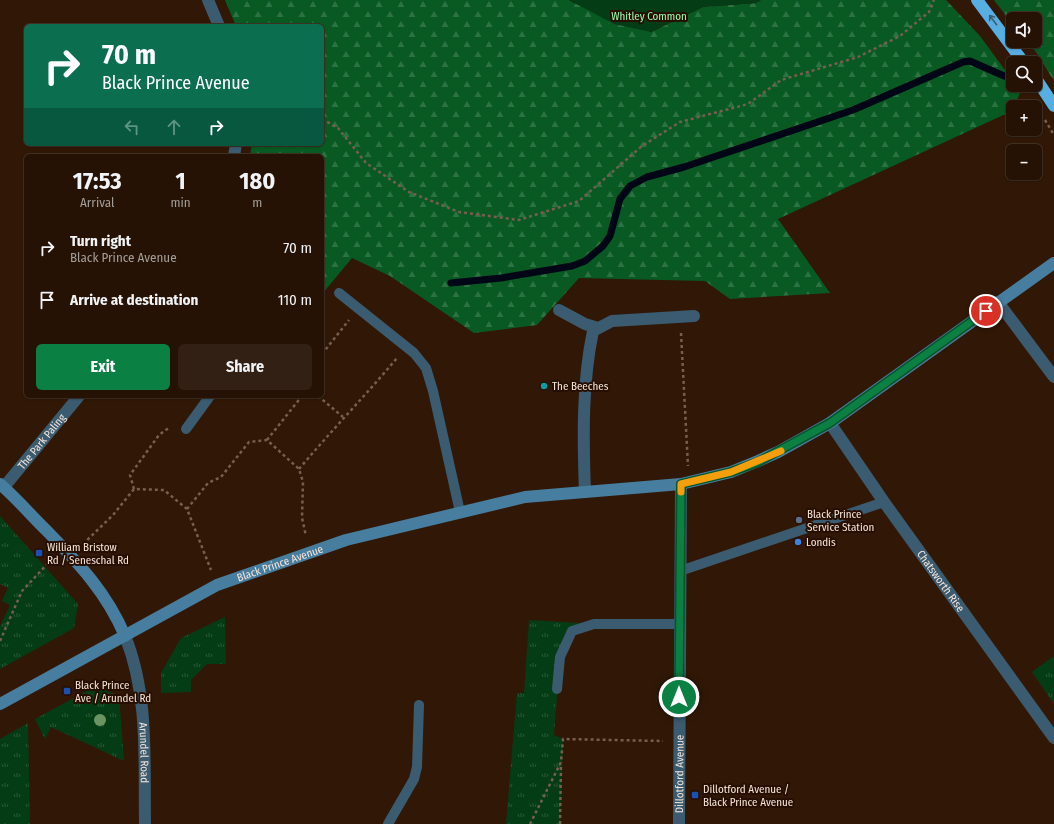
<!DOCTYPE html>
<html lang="en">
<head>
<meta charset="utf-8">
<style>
  :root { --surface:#251204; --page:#312013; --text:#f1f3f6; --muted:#a39e9a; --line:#423226; --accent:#0b8043 }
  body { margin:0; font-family:"Fira Sans Condensed",sans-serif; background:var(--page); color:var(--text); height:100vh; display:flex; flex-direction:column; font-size:15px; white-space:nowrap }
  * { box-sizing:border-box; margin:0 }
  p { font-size:13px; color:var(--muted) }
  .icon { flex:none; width:22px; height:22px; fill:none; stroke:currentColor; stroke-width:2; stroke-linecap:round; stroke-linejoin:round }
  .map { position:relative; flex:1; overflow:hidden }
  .sheet { position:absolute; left:24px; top:154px; width:300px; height:244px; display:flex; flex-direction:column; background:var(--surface); border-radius:6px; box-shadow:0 1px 3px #0004,0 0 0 1px var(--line) }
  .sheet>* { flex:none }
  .top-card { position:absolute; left:24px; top:24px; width:300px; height:122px; border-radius:6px; box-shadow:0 1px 3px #0004,0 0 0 1px var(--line); background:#0b6e4f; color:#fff; overflow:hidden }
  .controls { position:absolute; left:1006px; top:12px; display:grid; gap:8px }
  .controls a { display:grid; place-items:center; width:36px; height:36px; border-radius:6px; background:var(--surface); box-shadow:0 1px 3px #0004,0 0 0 1px var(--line); font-size:20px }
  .pin { position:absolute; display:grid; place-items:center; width:34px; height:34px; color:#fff; margin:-17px; border:2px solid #fff; border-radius:50%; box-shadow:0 1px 4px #0007 }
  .me { position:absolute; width:44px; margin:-22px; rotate:0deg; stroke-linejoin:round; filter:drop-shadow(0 0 3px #0008) }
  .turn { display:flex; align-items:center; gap:14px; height:84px; padding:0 12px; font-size:18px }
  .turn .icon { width:52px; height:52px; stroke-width:2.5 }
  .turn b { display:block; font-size:28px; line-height:34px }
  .lanes { display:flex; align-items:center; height:38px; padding:0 12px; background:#0003; justify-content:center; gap:20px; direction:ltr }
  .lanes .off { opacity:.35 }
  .eta { display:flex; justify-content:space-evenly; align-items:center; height:68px; text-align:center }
  .eta b { font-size:24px; font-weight:700; line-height:28px }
  .button { display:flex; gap:8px; margin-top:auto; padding:8px 12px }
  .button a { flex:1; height:46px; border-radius:6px; background:var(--accent); color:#fff; font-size:16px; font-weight:700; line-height:46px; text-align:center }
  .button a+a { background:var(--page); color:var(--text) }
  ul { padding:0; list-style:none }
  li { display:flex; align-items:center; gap:12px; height:52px; padding:0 12px }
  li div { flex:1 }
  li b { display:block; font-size:15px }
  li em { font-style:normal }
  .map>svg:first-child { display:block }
  .grass { fill:url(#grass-tufts) }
  .forest { fill:url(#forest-firs) }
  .park { fill:#043c15 }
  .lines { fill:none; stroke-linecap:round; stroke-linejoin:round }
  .stream { stroke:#000615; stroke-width:7 }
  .path { stroke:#765f50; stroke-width:2.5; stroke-dasharray:3 3; stroke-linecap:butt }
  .lane { stroke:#3a5b70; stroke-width:10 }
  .street { stroke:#3a5b70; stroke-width:12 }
  .secondary { stroke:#477d9e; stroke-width:12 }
  .highway { stroke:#56aee3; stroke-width:12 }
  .tree { fill:#6b9460 }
  .oneway { stroke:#3e5e72 }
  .route-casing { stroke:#07532c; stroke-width:10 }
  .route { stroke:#0b8043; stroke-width:7 }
  .slow { stroke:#f59e0b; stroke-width:7 }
  .culture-dot { fill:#0f9aa8; stroke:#260e01; stroke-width:1.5 }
  .service-dot { fill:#5c6f8a; stroke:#260e01; stroke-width:1.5 }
  .shop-dot { fill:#3f7fe0; stroke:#260e01; stroke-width:1.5 }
  .transit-dot { fill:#1a4fb4; stroke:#260e01; stroke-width:1.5 }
  .labels { text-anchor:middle; stroke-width:4; stroke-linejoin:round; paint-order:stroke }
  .park-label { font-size:11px; fill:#9afaa9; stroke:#260e01 }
  .poi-label { font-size:11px; fill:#f7e5da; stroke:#260e01; text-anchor:start }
  .street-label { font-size:11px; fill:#f7e5da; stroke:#260e01 }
</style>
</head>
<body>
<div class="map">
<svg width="1054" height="824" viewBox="0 0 1054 824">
  <defs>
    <pattern id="grass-tufts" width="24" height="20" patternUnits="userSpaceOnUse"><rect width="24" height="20" fill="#043c15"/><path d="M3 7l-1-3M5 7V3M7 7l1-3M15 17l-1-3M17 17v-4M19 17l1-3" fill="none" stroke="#295836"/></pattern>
    <pattern id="forest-firs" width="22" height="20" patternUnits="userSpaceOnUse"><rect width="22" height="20" fill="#085a22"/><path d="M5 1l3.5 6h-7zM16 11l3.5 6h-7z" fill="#2d7242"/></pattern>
  </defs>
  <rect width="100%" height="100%" fill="#311806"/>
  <g class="grass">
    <path d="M0 516 78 604 74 628 0 669V626L10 605 2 601 8 588 0 584Z"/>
    <path d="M225 617 226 664H207L191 680V692L161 693V673L181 638Z"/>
    <path d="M529 620 594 624 572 631 560 657 554 735 563 739 560 824H506L517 693H524Z"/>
    <path d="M1054 656V704L1032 672Z"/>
    <path d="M96 686 119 696 124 761 51 727 45 739 35 719Z"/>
    <path d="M28 723 30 824H0V739Z"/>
  </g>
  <g class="forest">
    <path d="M225 0H569L574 3 651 32 703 7 756 3 761 0H946L980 36 1013 81V85H1016L1021 91 1012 111 778 219 830 293 730 299 705 281 579 278 537 325 474 333 390 276 352 258 322 294V156H250L252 144H322V26H236Z"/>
    <path d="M994 0H1054V81L1036 52 1026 41H1035V19H1013V25Z"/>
  </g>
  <path class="park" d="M569 0H761L756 3 703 7 651 32 614 24Z"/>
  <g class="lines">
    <path class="stream" d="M451 283 501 278 572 266 585 261 603 246 610 236 620 199 630 186 647 177 684 167 853 110 963 62 970 61 1004 76"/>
    <g class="path">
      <path d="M322 119 338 128 366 163 409 192 459 212 519 220 579 201 642 146 680 122 748 104 781 80 858 57 900 36 929 12 934 0"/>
      <path d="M1045 120 1054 135"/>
      <path d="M681 333 688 466"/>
      <path d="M322 354 349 320"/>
      <path d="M318 396 343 417"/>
      <path d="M267 440 302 396"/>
      <path d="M299 469C331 431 365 396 397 358"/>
      <path d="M134 489 130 475 159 435 170 427"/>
      <path d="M187 509 208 483 221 477 249 442 267 440 299 469 303 482 302 518 306 536"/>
      <path d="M83 544 113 515 134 489 164 490 187 509 211 570"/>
      <path d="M0 641 22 591 51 560"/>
      <path d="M530 824 561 762 563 739 663 741"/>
      <path d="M560 824 561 765"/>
    </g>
    <g class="lane">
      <path d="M339 293 414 353 426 368 433 391 460 512"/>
      <path d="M186 429 210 396"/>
      <path d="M680 571 884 502"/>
      <path d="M557 689 560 657 572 631 594 624H679"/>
      <path d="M388 824 414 779 417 767 419 705"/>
    </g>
    <g class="street">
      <path d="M208 0 219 26"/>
      <path d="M234 156 236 144"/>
      <path d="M998 302 1054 377"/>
      <path d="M559 310 585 324 598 328"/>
      <path id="s1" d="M830 423 884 502 1054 738"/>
      <path id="s2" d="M4 487 79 396"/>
      <path d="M585 492C583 439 582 383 593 331L612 321 694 316"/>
      <path id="s3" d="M125 636C149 695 144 761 145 824"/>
      <path id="s4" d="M679 824 681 484"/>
    </g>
    <g class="secondary">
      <path d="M0 484C16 498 30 514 45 529 78 563 106 591 125 636"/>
      <path id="s5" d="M0 704 217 585 346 540 525 497 681 484 731 472 758 461 778 452 830 423 1054 263"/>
    </g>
    <g class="highway">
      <path d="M977 0 1024 63"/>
      <path d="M1035 77 1054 106"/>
    </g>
  </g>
  <circle class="tree" cx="100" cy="720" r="6"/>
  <defs><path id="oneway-shaft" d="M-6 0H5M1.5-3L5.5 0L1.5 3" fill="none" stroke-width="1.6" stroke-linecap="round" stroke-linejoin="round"/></defs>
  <use class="oneway" href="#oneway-shaft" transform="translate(993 20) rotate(-127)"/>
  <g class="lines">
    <g class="route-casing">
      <path id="route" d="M679 697 681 484 731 472 758 462 830 423 986 311"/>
    </g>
    <use href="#route" class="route"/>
    <path class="slow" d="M681 492V484L731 472 781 451"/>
  </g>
  <circle class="culture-dot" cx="544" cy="386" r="4"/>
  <circle class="service-dot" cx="799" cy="520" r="4"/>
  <circle class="shop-dot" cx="798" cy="542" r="4"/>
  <g class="transit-dot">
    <rect x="35" y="549" width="8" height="8" rx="2"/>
    <rect x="63" y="687" width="8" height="8" rx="2"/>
    <rect x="691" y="791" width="8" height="8" rx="2"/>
  </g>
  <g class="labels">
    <g class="park-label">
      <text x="649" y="20">Whitley Common</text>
    </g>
    <g class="poi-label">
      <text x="552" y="390">The Beeches</text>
      <text x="807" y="518">Black Prince<tspan x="807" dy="13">Service Station</tspan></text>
      <text x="806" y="546">Londis</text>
      <text x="47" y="551">William Bristow<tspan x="47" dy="13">Rd / Seneschal Rd</tspan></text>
      <text x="75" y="689">Black Prince<tspan x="75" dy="13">Ave / Arundel Rd</tspan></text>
      <text x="703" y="793">Dillotford Avenue /<tspan x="703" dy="13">Black Prince Avenue</tspan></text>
    </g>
    <g class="street-label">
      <text dy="4" stroke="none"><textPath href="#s2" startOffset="59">The Park Paling</textPath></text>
      <text dy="4" stroke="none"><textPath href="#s5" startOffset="314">Black Prince Avenue</textPath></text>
      <text dy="4" stroke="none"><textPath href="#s1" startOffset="193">Chatsworth Rise</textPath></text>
      <text dy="4" stroke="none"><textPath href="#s3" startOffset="119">Arundel Road</textPath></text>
      <text dy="4" stroke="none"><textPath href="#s4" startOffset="50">Dillotford Avenue</textPath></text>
    </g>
  </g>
</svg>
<div class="controls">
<a><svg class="icon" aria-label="sound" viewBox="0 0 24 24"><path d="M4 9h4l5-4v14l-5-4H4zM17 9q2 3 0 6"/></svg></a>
<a><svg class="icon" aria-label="search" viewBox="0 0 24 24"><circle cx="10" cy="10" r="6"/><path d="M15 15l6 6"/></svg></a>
<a>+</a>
<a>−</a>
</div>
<div class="pin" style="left:986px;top:311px;background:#d93025"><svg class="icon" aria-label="arrive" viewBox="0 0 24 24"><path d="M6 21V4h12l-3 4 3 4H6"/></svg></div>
<svg class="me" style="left:679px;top:697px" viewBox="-20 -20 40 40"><circle r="17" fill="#0b8043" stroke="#fff" stroke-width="3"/><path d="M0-11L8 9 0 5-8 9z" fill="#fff"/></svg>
<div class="top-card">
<div class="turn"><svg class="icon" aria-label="right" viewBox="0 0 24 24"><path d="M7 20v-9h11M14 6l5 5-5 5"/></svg><div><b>70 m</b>Black Prince Avenue</div></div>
<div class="lanes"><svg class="icon off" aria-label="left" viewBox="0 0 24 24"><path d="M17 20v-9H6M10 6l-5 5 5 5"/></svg><svg class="icon off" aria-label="ahead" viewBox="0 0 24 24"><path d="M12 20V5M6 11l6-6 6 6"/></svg><svg class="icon" aria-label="right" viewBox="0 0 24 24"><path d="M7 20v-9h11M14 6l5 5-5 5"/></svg></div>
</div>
<section class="sheet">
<div class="eta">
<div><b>17:53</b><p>Arrival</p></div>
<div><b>1</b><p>min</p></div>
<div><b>180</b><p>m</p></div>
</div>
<ul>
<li><svg class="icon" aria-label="right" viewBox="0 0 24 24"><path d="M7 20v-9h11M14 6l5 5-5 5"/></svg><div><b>Turn right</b><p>Black Prince Avenue</p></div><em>70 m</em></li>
<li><svg class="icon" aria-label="arrive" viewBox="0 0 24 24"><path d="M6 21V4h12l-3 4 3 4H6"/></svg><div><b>Arrive at destination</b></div><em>110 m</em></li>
</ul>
<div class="button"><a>Exit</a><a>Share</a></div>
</section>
</div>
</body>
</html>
